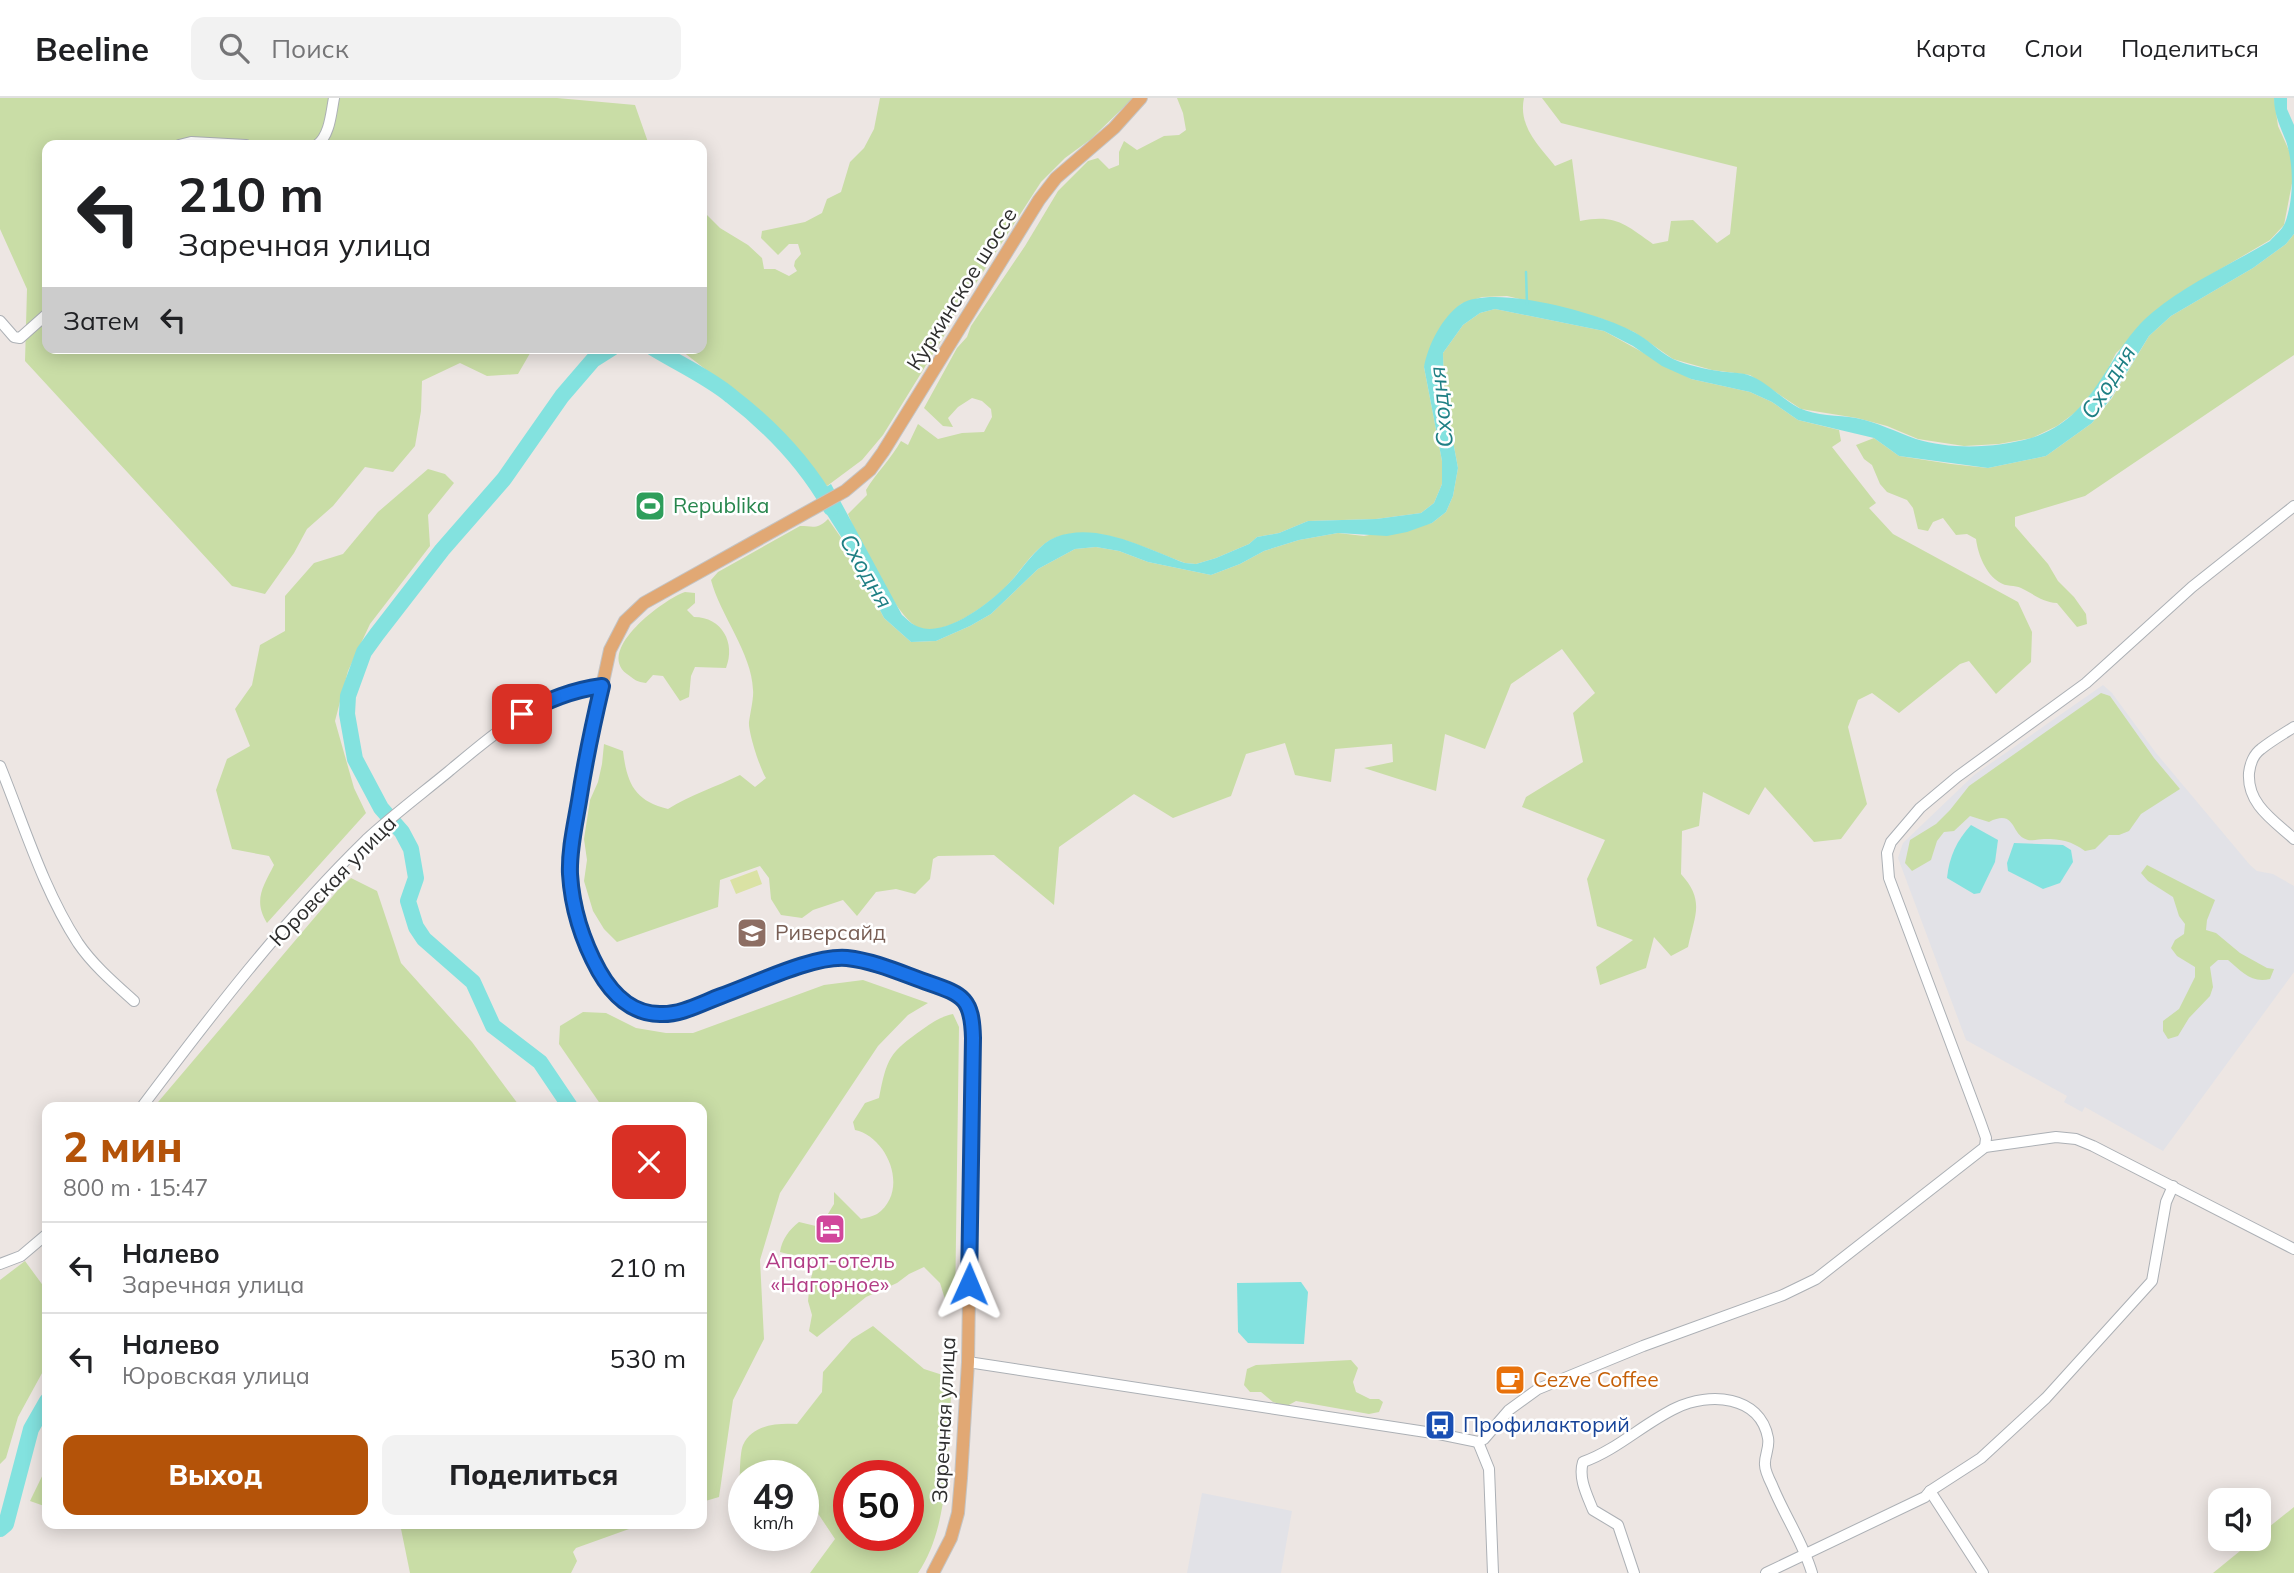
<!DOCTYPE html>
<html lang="ru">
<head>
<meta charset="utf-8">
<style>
  :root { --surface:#fff; --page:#f2f2f2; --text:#202124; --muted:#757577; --line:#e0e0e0; --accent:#b45309 }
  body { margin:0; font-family:Mulish,sans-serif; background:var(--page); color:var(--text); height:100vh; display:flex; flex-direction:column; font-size:26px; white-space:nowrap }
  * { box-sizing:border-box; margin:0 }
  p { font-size:23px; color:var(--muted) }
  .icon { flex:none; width:38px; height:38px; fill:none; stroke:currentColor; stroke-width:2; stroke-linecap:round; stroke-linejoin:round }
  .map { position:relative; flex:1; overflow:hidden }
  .panel { position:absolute; left:42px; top:1004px; width:665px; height:427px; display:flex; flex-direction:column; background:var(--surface); border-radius:14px; box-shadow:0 4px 18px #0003 }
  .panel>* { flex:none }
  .top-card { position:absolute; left:42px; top:42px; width:665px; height:214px; border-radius:14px; box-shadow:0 4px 18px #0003; background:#fff; color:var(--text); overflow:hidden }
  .controls { position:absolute; left:2208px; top:1390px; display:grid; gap:14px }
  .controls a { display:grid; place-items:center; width:63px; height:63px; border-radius:14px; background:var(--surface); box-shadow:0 4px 18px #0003; font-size:35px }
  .speed { position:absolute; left:728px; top:1362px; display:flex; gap:14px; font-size:35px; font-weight:700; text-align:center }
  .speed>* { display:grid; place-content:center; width:91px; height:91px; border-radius:50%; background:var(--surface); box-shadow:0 4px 18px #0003; line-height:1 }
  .speed small { font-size:18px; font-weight:400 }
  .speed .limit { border:10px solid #d22; background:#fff; color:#111 }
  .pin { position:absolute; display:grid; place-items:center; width:60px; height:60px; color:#fff; margin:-30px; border-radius:14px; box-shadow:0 4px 10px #0006 }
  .me { position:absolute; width:77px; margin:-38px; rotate:1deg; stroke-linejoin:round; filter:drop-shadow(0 0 5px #0008) }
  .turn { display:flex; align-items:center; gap:24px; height:147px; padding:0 21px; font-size:32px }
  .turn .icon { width:91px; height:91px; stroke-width:2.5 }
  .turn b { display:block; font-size:49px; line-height:60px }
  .then { display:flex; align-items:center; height:66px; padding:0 21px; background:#0003; gap:14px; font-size:26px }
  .round { display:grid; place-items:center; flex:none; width:74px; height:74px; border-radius:14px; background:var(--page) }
  .summary { display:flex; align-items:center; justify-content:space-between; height:119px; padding:0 21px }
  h1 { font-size:42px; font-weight:800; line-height:52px; color:var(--accent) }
  .button { display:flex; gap:14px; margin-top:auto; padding:14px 21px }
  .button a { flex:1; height:80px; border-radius:14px; background:var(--accent); color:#fff; font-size:28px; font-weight:800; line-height:80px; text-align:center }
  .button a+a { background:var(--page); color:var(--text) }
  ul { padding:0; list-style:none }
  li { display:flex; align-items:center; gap:21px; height:91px; padding:0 21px; border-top:2px solid var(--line) }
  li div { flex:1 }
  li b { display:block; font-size:26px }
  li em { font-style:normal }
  header { display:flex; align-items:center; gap:42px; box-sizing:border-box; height:98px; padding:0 35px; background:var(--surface); border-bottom:2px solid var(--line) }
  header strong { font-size:33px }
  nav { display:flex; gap:38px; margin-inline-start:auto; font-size:24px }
  .search { width:490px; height:63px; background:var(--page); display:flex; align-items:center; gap:18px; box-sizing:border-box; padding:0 24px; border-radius:14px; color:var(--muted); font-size:26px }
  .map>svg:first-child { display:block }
  .industrial { fill:#e2e2e7 }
  .green { fill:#c9dda6; fill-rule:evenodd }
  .pitch { fill:#dae2a4 }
  .water { fill:#83e2df }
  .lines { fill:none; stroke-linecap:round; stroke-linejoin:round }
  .stream { stroke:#83e2df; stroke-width:2.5 }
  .river { stroke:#83e2df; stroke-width:16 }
  .minor-casing { stroke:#acb0b5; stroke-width:12 }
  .major-casing { stroke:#c4c4c4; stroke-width:14 }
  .minor { stroke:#fff; stroke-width:10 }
  .major { stroke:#e1a874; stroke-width:12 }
  .route-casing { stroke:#114b97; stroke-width:18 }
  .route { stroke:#1a73e8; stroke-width:12 }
  .labels { text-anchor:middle; stroke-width:5; stroke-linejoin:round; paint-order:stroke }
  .street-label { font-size:21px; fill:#2e2e2e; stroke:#fff }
  .leisure-label { font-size:21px; fill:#27864d; stroke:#fff; text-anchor:start }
  .education-label { font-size:21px; fill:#785e54; stroke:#fff; text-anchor:start }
  .hotel-label { font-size:21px; fill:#b23c85; stroke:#fff }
  .food-label { font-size:21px; fill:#c56008; stroke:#fff; text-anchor:start }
  .transit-label { font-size:21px; fill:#164399; stroke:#fff; text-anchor:start }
  .water-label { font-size:23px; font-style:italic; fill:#1e7f84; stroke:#fff }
</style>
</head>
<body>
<header>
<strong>Beeline</strong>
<div class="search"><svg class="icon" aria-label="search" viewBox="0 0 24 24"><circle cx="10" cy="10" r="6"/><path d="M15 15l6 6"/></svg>Поиск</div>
<nav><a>Карта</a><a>Слои</a><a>Поделиться</a></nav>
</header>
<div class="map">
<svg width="2294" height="1475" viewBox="0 0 2294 1475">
  <rect width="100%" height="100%" fill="#ede6e3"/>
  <g class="industrial">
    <path d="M2103 587 2112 595 2156 655 2250 767 2257 773 2273 776 2294 788V874L2163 1053 2085 1009 2082 1014 2064 1004 2067 998 1966 942 1898 760 1903 745 1974 677Z"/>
    <path d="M1202 1395 1292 1413 1281 1475H1187Z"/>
  </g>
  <g class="green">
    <path d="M0 0H557L635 7 649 47H47V250H533L518 276 487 278 460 265 422 283 421 313 415 348 393 374 365 369 333 408 307 431 294 455 265 496 232 488 25 263 27 191 0 131Z"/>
    <path d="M880 0H1133L1091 41 1065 60 1041 84 976 185 964 195 944 238 883 337 862 362 827 388 744 301 678 250H702V112L720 130 748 147 762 160 764 171H775L789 178 797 173 794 168 795 163 801 156 798 146H789L778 157 761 140 762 133 805 124 822 115 827 101 841 94 850 64 864 50 874 31Z"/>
    <path d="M1177 0H1524C1518 28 1538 47 1555 68L1572 61 1580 123C1615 116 1625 126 1653 146L1668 143 1671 123 1693 122 1717 145 1730 136 1737 69 1561 25 1542 0H2274L2278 28 2291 57 2293 80 2284 127 2270 142 2178 196 2116 255 2102 283 2076 314 2057 328 2032 340 1999 346 1964 348 1918 341 1887 328 1857 320 1801 311 1750 277 1712 272 1673 261 1634 234 1600 220 1507 198 1482 199 1461 206 1448 220 1424 269 1442 363V386L1434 405 1421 415 1376 421 1308 423 1279 435 1257 439 1249 446 1216 460 1196 466 1185 465C1146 451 1099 425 1057 439 1039 445 1024 468 1012 482 995 502 948 538 921 531 898 524 857 439 848 416L867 397 866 392C876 375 891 361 901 343L908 347 918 326 938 341 962 335 984 334 992 319 991 311 982 303 972 300 958 309 948 320 953 329 943 328 924 310 957 250 967 239 971 228 1025 148 1058 93 1088 63 1098 60 1109 71 1119 67V54L1124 43 1137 52 1164 38 1179 37 1186 32 1183 15Z"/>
    <path d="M2294 136V257L2085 398 2015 419V428L2048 466 2058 483 2074 499 2086 516 2087 526 2077 529 2057 505C2042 504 2034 496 2021 490 2015 487 2006 489 1999 484 1986 476 1978 457 1976 441L1967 436 1956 437 1943 420 1933 424 1928 433 1918 431 1913 410 1907 402 1887 394 1880 386 1872 367 1864 361 1856 347 1874 340 1899 358 1951 366 1988 370 2046 358 2092 325 2112 300 2149 238 2171 218 2253 170 2286 146Z"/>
    <path d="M1495 211 1604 233 1691 281 1750 294 1772 304 1798 322 1839 332 1841 343 1832 349 1876 405 1869 410 1893 436 2018 504 2032 534 2031 564 1996 596 1969 563 1960 566 1899 615 1872 595 1858 602 1848 629 1867 706 1841 741 1814 744 1765 689 1749 717 1703 694 1699 728 1682 733 1681 776C1705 803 1695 816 1688 849L1671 858 1654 839 1646 870 1600 887 1596 869 1633 842 1597 828 1587 781 1605 742 1522 709 1526 699 1583 664 1573 615 1595 595 1562 551 1511 586 1485 651 1445 636 1436 693 1364 670 1393 664 1392 646 1335 651 1331 684 1295 677 1285 645 1246 656 1231 698 1173 720 1134 696 1059 749 1054 807 994 757 938 758 933 761 930 781 915 796 896 791 876 794 857 818 843 802 813 812 802 820 781 817 771 801 769 780 760 768 720 782 718 809 617 844 604 831 593 813 584 783 587 762 584 741 590 702 598 684 602 666 604 646 623 653C627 686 635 703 668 711 690 697 716 689 740 677L755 689 766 680C760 671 748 633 749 624 750 616 754 599 753 592 752 555 720 517 711 482L718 474 800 428C813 428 817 432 828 421L849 451 884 520 911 544 936 543 970 528 991 516 1038 471 1075 451 1096 449 1119 453 1148 464 1211 477 1240 466 1264 453 1299 442 1338 435 1364 438 1432 425 1446 414 1453 398 1458 370 1444 295 1443 255 1463 227 1480 215Z"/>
    <path d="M428 371 445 376 454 385 428 417 430 448 370 526 348 573 335 623 354 690 366 715 267 825C253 802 263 789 274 767L269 758 232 751 216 692 227 661 250 648 235 611 252 587 260 547 285 533V498L314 465 343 456 378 414Z"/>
    <path d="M685 494 695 495V505L687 512 694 519C722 519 736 545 726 570L695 569 691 578 689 599 680 603 663 578 653 577 646 585C637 584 635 582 627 576 595 552 664 501 685 494Z"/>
    <path d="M2101 595 2110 598 2154 660 2180 691 2141 716 2129 733 2119 737H2109L2095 751 2085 753C2071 743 2062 741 2044 741 2040 741 2032 743 2028 742 2010 738 2017 710 1989 724L1970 718 1954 733 1944 734 1937 743 1931 762 1912 773 1905 765 1910 742 1936 726 1950 712 1969 688Z"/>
    <path d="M2147 767 2215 802 2207 822 2206 832 2216 835 2240 855 2267 870 2274 871 2270 881C2252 886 2241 873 2228 862H2218L2210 869 2213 889 2210 898 2189 920 2178 938 2168 941 2163 933V923L2179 911 2195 879V869L2177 858 2171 850 2175 842 2184 836 2185 826 2179 818 2173 799 2148 783 2141 775Z"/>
    <path d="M351 780 377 793 401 865 472 944 521 1010H153L338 792Z"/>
    <path d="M863 882 928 905 908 917 878 948 780 1095 760 1162 764 1241 733 1302 719 1399 702 1404V1010H603L559 946 560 928 583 914 606 915 636 930 666 935H693L824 887Z"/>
    <path d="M953 916 959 929 955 1211H948L940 1185 924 1169 909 1176 897 1185 866 1199 817 1239 809 1233 812 1217 808 1203 810 1183 815 1167 809 1156 792 1157 780 1154C782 1141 789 1132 799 1124L820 1129 834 1106V1094L861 1121C866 1120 873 1118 877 1116 910 1093 888 1039 855 1032L853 1024 865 1005 879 1000C887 960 889 955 923 931 933 924 940 919 953 916Z"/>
    <path d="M25 1163 47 1193V1266L18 1319 6 1360 0 1366V1182Z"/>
    <path d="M873 1228 924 1271 952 1280C948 1338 952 1426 918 1475H810L835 1441 815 1411 809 1395 803 1393V1377H744V1401L739 1402C740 1390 739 1356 743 1347 753 1326 778 1325 797 1326L822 1294 823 1274 852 1241ZM849 1377H908V1437H849Z"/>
    <path d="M1351 1262 1358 1270 1353 1284 1356 1294 1370 1301H1379L1383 1304 1379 1314 1369 1316 1296 1303 1287 1308 1273 1304 1261 1294H1250L1244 1287 1247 1271 1256 1267Z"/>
    <path d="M47 1368V1409L30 1403Z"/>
    <path d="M2294 1409V1475H2213L2256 1440H2259V1437Z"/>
    <path d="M400 1426H643L576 1450 573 1454 577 1463 571 1475H410Z"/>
  </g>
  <path class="pitch" d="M757 772 762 786 736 796 730 782Z"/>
  <g class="water">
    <path d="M2274 0H2287V11L2294 27V136L2286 146 2253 170 2171 218 2149 238 2111 300 2092 325 2046 358 1988 370 1899 358 1874 340 1798 322 1772 304 1750 294 1691 281 1662 268 1633 248 1604 233 1495 211 1480 215 1463 227 1443 255 1444 295 1458 370 1453 398 1446 414 1432 425 1407 434 1387 438 1338 435 1299 442 1264 453 1240 466 1211 477 1148 464 1119 453 1096 449 1075 451 1038 471 991 516 970 528 936 543 911 544 884 520 849 451 819 404 818 394 831 386 902 517C907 521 912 527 919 529 946 540 994 502 1011 483 1024 469 1038 446 1056 439 1097 423 1147 451 1185 465L1196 466 1216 460 1249 446 1257 439 1279 435 1308 423 1376 421 1421 415 1434 405 1442 386V363L1424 269C1428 247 1442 219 1461 206 1493 185 1602 216 1634 234 1648 241 1659 254 1673 261 1687 267 1705 271 1719 273 1729 275 1742 274 1751 278 1768 285 1782 301 1799 310 1816 318 1838 317 1856 320 1877 324 1896 334 1916 341 1951 352 1996 350 2031 340 2098 320 2105 253 2153 214 2188 185 2232 166 2270 143 2275 137 2282 132 2285 125 2294 101 2294 67 2286 43 2280 28 2274 16 2274 0Z"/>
    <path d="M1971 727 1998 742 1995 764 1980 795 1974 796 1947 780C1949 759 1957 742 1971 727Z"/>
    <path d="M2014 745 2063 747 2071 752 2073 764 2060 785 2043 791 2008 773 2007 765Z"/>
    <path d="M1301 1184 1308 1194 1304 1246 1248 1245 1238 1234 1237 1185Z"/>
  </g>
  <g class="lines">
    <path class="stream" d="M1526 174 1527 206"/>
    <g class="river">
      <path d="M653 250C679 266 708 279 731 298 770 328 807 367 831 410"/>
      <path d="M571 1010 540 964 493 928 473 884 424 841 416 829 408 803 416 780 411 751 402 734 381 710 355 661 347 616 348 598 364 554 377 536 442 452 504 381 562 298 593 262 612 250"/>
      <path d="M0 1431 6 1426 31 1331 47 1303"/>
    </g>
    <g class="minor-casing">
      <g id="minor">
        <path d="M179 47 191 44 246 47"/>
        <path d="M317 47C330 37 331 15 334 0"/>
        <path d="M0 223 14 239 20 240 47 216"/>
        <path d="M2294 629C2283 636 2271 643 2261 651 2254 656 2250 666 2249 675 2247 706 2273 722 2294 741"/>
        <path d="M0 668C24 727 43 791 78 845 93 867 114 885 134 903"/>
        <path d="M141 1010C211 917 283 823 366 742 392 718 420 697 448 674 495 635 538 596 602 588"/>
        <path d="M1985 1049 1986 1040 1980 1023 1889 780 1887 755 1891 744 1920 710 1957 679 2086 585 2192 489 2294 408"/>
        <path d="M0 1166 21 1158 47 1136"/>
        <path d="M968 1264 1439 1336 1478 1344 1484 1341 1509 1312 1538 1291 1643 1248 1783 1197 1816 1181 1985 1049 2056 1039 2076 1041 2093 1048 2294 1151"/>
        <path d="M1478 1344 1489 1371 1493 1475"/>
        <path d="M1930 1393 1983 1475"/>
        <path d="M1634 1475 1618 1427 1593 1412C1587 1397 1578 1380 1583 1364 1617 1352 1644 1325 1676 1310 1709 1294 1760 1297 1768 1340 1770 1350 1764 1358 1765 1367 1765 1373 1769 1381 1772 1387 1784 1417 1803 1444 1812 1475"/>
        <path d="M1766 1475 1925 1399 1930 1393 1981 1360 2046 1300 2152 1183 2166 1104 2173 1088"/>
      </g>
    </g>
    <g class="major-casing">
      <path id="major" d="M933 1475 951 1440 958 1415 961 1380 968 1264 973 924 969 908 955 895 893 873 851 860 817 863 673 915H646L633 910 619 900 607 888 590 854 578 818 570 776 571 747 582 681 610 552 625 523 644 505 845 393 870 372 883 354 1039 102 1056 80 1114 30 1141 0"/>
    </g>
    <use href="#minor" class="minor"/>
    <use href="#major" class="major"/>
  </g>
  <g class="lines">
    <g class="route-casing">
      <path id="route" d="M522 616C548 602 572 592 602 588 593 626 585 664 579 703 575 727 569 752 570 776 572 809 583 844 599 873 612 896 632 916 660 916 681 917 702 905 721 898 755 886 813 857 847 860 875 863 903 876 929 885 964 897 972 901 973 940L969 1186"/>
    </g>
    <use href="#route" class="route"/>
  </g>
  <defs>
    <g id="stadium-square" transform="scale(1.575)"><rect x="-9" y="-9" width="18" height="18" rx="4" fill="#2e9e5b" stroke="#fff"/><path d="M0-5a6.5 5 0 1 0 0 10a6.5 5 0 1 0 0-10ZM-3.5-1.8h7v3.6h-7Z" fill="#fff"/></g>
    <g id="school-square" transform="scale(1.575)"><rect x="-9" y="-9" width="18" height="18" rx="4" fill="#8d6e63" stroke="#fff"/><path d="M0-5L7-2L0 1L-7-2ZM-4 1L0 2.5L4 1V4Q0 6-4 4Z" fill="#fff"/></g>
    <g id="hotel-square" transform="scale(1.575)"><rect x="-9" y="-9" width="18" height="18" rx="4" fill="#d1479c" stroke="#fff"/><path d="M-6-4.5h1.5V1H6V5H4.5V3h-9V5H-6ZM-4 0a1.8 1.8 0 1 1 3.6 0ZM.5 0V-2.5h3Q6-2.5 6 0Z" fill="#fff"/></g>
    <g id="cafe-square" transform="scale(1.575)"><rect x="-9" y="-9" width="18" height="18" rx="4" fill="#e8710a" stroke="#fff"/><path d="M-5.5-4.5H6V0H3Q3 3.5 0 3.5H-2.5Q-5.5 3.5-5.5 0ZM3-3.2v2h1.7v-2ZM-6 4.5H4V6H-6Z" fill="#fff"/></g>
    <g id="bus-square" transform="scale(1.575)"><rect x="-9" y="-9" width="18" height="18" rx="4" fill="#1a4fb4" stroke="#fff"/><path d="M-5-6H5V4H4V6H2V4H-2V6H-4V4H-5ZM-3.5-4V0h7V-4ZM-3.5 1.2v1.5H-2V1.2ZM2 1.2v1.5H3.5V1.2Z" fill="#fff"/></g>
  </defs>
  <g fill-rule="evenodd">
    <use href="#stadium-square" x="650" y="408"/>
    <use href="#school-square" x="752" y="835"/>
    <use href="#hotel-square" x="830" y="1131"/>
    <use href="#cafe-square" x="1510" y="1282"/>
    <use href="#bus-square" x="1440" y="1327"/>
  </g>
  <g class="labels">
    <g class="street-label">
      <text transform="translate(962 191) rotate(-58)" y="7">Куркинское шоссе</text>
      <text transform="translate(333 783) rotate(-46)" y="7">Юровская улица</text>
      <text transform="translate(944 1322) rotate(-87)" y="7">Заречная улица</text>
    </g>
    <g class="leisure-label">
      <text x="673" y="415">Republika</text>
    </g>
    <g class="education-label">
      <text x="775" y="842">Риверсайд</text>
    </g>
    <g class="hotel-label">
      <text x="830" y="1170">Апарт-отель<tspan x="830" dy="24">«Нагорное»</tspan></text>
    </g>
    <g class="food-label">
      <text x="1533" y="1289">Cezve Coffee</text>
    </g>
    <g class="transit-label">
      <text x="1463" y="1334">Профилакторий</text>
    </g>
    <g class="water-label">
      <text transform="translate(2108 284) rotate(-58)" y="8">Сходня</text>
      <text transform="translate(1441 309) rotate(-96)" y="8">Сходня</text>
      <text transform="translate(866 473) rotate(60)" y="8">Сходня</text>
    </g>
  </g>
</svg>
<div class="controls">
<a><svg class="icon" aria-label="sound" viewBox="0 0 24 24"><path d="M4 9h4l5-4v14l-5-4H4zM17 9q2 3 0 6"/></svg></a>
</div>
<div class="speed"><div>49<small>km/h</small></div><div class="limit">50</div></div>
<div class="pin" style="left:522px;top:616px;background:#d93025"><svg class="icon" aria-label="arrive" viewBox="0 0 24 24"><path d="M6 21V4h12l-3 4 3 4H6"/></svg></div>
<svg class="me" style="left:969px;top:1186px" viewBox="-20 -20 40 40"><path d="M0-17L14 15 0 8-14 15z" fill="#1a73e8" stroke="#fff" stroke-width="4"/></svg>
<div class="top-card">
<div class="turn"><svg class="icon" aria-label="left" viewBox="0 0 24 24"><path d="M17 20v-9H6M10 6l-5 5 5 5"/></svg><div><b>210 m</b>Заречная улица</div></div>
<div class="then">Затем<svg class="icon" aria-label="left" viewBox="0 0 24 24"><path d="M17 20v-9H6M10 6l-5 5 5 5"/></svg></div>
</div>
<section class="panel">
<div class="summary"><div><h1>2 мин</h1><p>800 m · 15:47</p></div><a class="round" style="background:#d93025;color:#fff"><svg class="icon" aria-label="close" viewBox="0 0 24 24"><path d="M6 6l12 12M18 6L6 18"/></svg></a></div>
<ul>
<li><svg class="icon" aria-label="left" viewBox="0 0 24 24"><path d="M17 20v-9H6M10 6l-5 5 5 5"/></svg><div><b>Налево</b><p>Заречная улица</p></div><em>210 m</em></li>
<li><svg class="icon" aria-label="left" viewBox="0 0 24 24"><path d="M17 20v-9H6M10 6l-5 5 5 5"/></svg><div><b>Налево</b><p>Юровская улица</p></div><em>530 m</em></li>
</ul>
<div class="button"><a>Выход</a><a>Поделиться</a></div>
</section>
</div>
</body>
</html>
